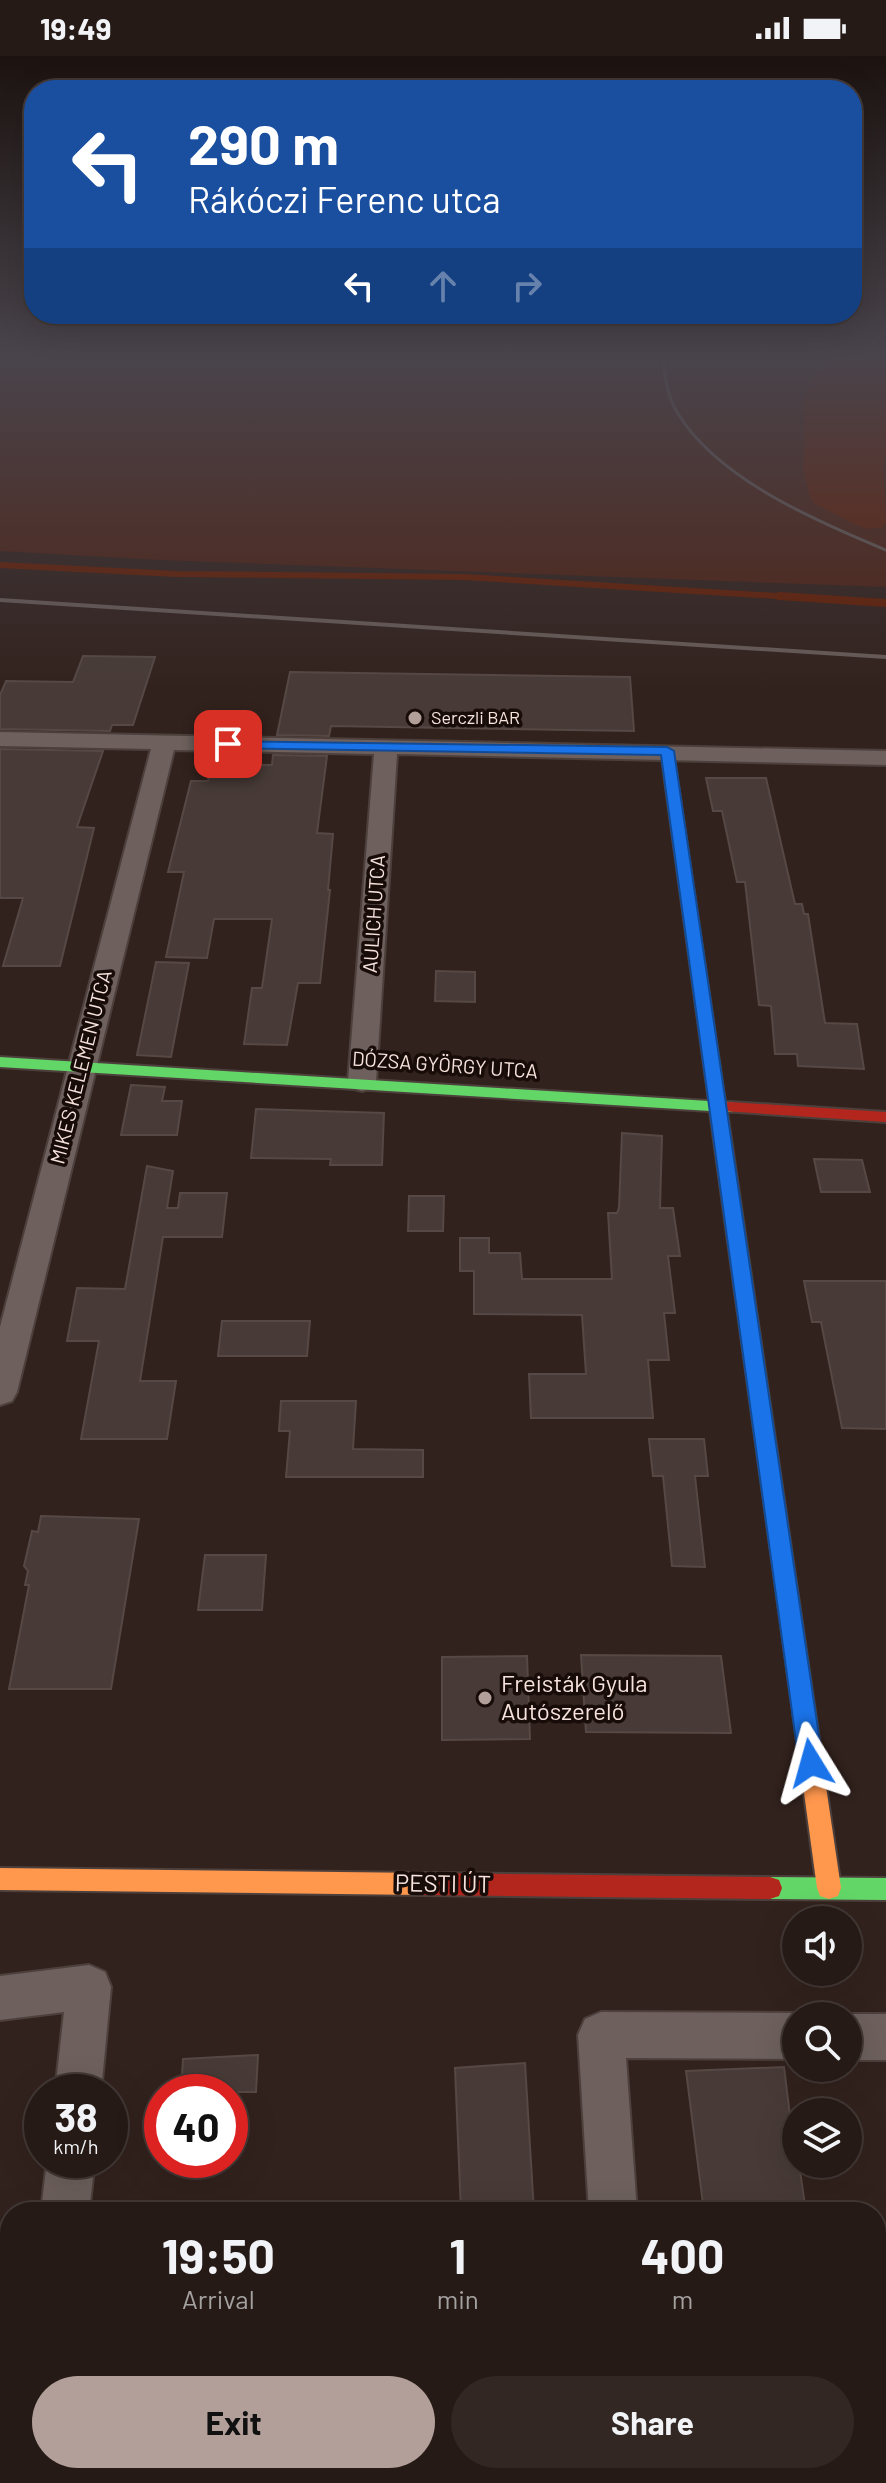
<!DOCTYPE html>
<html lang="en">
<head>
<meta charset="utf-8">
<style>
  :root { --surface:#261a16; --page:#322723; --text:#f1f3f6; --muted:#a4a1a1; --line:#423835; --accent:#b29f9a }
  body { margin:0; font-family:Barlow,sans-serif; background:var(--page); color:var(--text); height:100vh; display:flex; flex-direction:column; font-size:30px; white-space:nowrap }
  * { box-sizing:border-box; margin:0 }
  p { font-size:26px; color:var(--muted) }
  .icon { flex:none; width:44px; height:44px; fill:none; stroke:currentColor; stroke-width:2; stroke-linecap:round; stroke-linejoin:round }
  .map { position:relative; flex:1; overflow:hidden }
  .drawer { position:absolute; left:0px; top:2146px; width:886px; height:282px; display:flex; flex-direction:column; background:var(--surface); border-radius:32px 32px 0 0; box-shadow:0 8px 32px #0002,0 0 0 2px var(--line) }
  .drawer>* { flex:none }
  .guide { position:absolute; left:24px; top:24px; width:838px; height:244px; border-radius:32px; box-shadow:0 8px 32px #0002,0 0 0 2px var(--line); background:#1a4fa0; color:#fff; overflow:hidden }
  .controls { position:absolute; left:782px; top:1850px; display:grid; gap:16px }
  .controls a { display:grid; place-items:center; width:80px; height:80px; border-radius:50%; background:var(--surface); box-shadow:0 8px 32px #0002,0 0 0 2px var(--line); font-size:40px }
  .speed { position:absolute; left:24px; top:2018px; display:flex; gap:16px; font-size:40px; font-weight:700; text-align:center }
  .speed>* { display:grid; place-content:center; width:104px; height:104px; border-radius:50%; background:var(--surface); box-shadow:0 8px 32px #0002,0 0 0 2px var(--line); line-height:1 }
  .speed small { font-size:20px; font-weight:400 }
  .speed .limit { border:12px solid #d22; background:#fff; color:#111 }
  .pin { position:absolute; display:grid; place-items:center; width:68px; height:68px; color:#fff; margin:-34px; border-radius:16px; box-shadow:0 4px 12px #0006 }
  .me { position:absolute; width:88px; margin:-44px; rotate:352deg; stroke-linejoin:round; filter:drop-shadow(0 0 6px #0008) }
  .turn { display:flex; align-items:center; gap:28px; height:168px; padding:0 32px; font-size:36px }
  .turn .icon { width:104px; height:104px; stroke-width:2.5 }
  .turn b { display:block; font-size:56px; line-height:68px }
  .lanes { display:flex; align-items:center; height:76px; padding:0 32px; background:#0003; justify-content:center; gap:40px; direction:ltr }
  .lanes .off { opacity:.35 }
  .eta { display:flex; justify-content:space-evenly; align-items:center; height:136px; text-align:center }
  .eta b { font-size:48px; font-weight:700; line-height:56px }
  .primary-button { display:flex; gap:16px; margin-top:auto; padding:16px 32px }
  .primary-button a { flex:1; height:92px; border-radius:48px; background:var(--accent); color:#111; font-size:32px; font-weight:700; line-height:92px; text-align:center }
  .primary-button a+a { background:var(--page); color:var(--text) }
  .status { display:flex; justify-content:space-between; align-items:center; height:56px; padding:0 40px; background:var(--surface); direction:ltr }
  .status svg { height:22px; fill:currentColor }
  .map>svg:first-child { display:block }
  .green { fill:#4f2213 }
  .water { fill:#661e03 }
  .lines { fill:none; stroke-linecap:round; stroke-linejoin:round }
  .stream-far1 { stroke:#661e03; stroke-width:6 }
  .stream { stroke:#661e03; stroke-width:8 }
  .building { fill:#483b37; stroke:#564844; stroke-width:2 }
  .street-casing { stroke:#4d403c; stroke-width:4 }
  .fast-casing { stroke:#4d403c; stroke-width:4 }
  .slow-casing { stroke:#4d403c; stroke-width:4 }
  .jam-casing { stroke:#4d403c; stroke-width:4 }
  .street { fill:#6d605d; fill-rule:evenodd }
  .fast { fill:#63d668; fill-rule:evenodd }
  .slow { fill:#ff974d; fill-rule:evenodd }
  .jam { fill:#b3261e; fill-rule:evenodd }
  .rail-far1 { stroke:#685c58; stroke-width:3 }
  .rail { stroke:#685c58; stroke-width:4 }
  .route { fill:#1a73e8; stroke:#114b97; stroke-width:2 }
  .poi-dot { fill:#b29f9a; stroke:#180c08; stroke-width:3 }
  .labels { text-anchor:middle; stroke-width:7; stroke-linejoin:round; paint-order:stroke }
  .far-poi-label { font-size:18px; fill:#f7e3dd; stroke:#180c08; text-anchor:start }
  .street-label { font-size:20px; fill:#f7e3dd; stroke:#180c08 }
  .near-poi-label { font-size:24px; fill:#f7e3dd; stroke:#180c08; text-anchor:start }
  .near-street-label { font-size:24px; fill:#f7e3dd; stroke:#180c08 }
</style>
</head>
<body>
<div class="status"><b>19:49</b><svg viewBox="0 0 49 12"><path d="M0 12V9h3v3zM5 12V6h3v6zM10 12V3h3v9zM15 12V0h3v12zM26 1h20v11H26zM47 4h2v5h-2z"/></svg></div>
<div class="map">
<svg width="886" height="2427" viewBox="0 0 886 2427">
  <rect width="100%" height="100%" fill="#32221d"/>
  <path class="green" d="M27 296H886V531L160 504 0 495V304Z"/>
  <path class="water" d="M837 296H886V398L883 413 886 466 883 471 869 473 856 469 815 448 810 441 803 413 805 368 803 346 813 323Z"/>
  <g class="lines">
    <path class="stream-far1" d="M0 509 177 518 464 521 811 542"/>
    <path class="stream" d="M779 540 886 547"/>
  </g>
  <g class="building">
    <path d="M83 600 155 601 133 669H112L110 675 0 673V639L6 625 73 626Z"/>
    <path d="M290 616 630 621 634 675 331 670 329 680 277 679Z"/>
    <path d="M0 693 103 695 77 771 94 772 60 910H3L23 842H0Z"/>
    <path d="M273 699 327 700 317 777 333 778 328 834H330L320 927H298L287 989 244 988 252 932H262L272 863H214L207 902 166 901 184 816H168L191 725H208L211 708 272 709Z"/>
    <path d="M706 722H766L795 848H802L804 858H808L825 967 857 968 864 1013 798 1010 797 998H775L771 950 759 949 745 826H737L722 755H713Z"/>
    <path d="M156 906 189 907 171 1001 137 999Z"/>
    <path d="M436 915 475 916V946L435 945Z"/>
    <path d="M131 1029 165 1031 162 1045H182L177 1079H121Z"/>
    <path d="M256 1053 384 1057 382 1109H330L331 1103 251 1102Z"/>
    <path d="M622 1077 662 1080 660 1152H673L680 1200H668L675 1257H664L669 1304H648L653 1362H531L529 1318H586L582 1259 474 1258V1215H460V1182H489V1197H520L522 1223H612L608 1157H617L619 1152Z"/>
    <path d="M814 1103 862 1104 870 1136H821Z"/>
    <path d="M147 1110 173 1115 167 1152H178L180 1137H227L222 1181H163L140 1325H176L167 1383H81L99 1285H67L77 1232 125 1233Z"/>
    <path d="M409 1140H444L443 1175H408Z"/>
    <path d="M804 1225H886V1373L842 1372 821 1266H812Z"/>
    <path d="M222 1265H310L307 1300H218Z"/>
    <path d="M281 1345H356L353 1393 423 1394V1421H286L290 1375H279Z"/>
    <path d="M649 1383H704L708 1420H695L705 1511 672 1510 663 1420H653Z"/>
    <path d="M41 1460 139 1463 111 1633H9L29 1529H25L28 1515 24 1510 32 1475 38 1476Z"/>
    <path d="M205 1499H266L262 1554H198Z"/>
    <path d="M581 1599 721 1600 731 1677 586 1676Z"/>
    <path d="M527 1600 530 1683 442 1684V1601Z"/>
    <path d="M258 1999 256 2036H181L183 2003Z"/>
    <path d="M525 2007 534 2156H461L455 2012Z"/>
    <path d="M784 2011 796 2108H799L806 2156H704L686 2015Z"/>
  </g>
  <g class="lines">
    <g class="street-casing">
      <g id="street">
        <path d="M0 676 886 695V709L397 698 376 1026 372 1032 362 1035 352 1032 348 1026 374 698 174 694 17 1336 12 1345 0 1349V1271L151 693 0 690Z"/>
        <path d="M89 1909 105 1916 111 1931 101 2036H55L64 1956 0 1964V1920Z"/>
        <path d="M601 1956 796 1957 802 1960H796V2003L626 2002 637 2156H589L578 1979 585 1963Z"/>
        <path d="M848 1958H886V2004H848V1960H844Z"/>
        <path d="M47 2104H95L89 2156H41Z"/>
        <path d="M10 2418H64L63 2427H9Z"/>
        <path d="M604 2418H658L659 2427H605Z"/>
      </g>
    </g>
    <g class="fast-casing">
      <g id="fast">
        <path d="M667 691 673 695 725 1046 735 1047 737 1051 735 1055 727 1056 815 1656 812 1663 804 1666 796 1663 793 1656 710 1055 0 1011V1001L709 1045 661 695Z"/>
        <path d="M770 1821 886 1822V1844L770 1843 761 1840 758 1832 761 1824Z"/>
      </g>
    </g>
    <g class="slow-casing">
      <g id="slow">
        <path d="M804 1646 812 1649 815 1656 841 1832 838 1840 829 1843 820 1840 817 1832 793 1656 796 1649Z"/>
        <path d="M0 1812 424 1817 433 1820 436 1828 433 1836 424 1839 0 1834Z"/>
      </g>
    </g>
    <g class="jam-casing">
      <g id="jam">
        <path d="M729 1046 886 1056V1066L723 1055 721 1051 723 1047Z"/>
        <path d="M424 1817 770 1821 779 1824 782 1832 779 1840 770 1843 424 1839 415 1836 412 1828 415 1820Z"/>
      </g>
    </g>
    <use href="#street" class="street"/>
    <use href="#fast" class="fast"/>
    <use href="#slow" class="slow"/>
    <use href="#jam" class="jam"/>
    <path class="rail-far1" d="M662 296C665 316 666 338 677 356 717 423 816 465 886 494"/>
    <path class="rail" d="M0 544 886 601"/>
  </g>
  <linearGradient id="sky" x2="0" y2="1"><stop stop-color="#1c1310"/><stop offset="0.47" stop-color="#49444c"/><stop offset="1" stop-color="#49444c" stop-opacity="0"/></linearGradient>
  <rect width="886" height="636" fill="url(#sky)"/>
  <path class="route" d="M223 685 667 691 674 695 823 1707 819 1714 811 1717 803 1714 799 1707 661 699 228 692 221 688Z"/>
  <g class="poi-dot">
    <circle cx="415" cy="662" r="8"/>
    <circle cx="485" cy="1642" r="8"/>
  </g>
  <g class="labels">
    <g class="far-poi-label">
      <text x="431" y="668">Serczli BAR</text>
    </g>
    <g class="street-label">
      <text transform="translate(374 858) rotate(-86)" y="7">AULICH UTCA</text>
      <text transform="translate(445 1009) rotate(4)" y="7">DÓZSA GYÖRGY UTCA</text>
      <text transform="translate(81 1011) rotate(-76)" y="7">MIKES KELEMEN UTCA</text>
    </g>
    <g class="near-poi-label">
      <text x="501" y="1636">Freisták Gyula<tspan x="501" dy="28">Autószerelő</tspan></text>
    </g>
    <g class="near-street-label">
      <text transform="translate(443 1828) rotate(1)" y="8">PESTI ÚT</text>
    </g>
  </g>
</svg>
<div class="controls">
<a><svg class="icon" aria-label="sound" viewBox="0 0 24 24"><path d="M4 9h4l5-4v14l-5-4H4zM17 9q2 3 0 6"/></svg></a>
<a><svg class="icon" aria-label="search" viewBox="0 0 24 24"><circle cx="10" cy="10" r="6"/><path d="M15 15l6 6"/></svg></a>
<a><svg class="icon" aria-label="layers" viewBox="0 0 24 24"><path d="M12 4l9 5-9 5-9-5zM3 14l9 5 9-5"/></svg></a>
</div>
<div class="speed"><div>38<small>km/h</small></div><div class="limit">40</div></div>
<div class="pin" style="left:228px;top:688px;background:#d93025"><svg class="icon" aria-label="arrive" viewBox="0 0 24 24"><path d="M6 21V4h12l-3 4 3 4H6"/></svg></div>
<svg class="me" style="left:811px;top:1707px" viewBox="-20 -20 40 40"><path d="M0-17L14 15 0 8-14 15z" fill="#1a73e8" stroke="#fff" stroke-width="4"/></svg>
<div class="guide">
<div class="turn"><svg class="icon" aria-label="left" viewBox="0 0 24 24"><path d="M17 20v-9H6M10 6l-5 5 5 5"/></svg><div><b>290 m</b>Rákóczi Ferenc utca</div></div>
<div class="lanes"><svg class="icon" aria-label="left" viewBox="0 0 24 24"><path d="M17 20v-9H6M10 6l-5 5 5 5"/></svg><svg class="icon off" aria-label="ahead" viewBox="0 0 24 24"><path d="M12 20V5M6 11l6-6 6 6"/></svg><svg class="icon off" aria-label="right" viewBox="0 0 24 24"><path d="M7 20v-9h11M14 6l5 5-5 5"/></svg></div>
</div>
<section class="drawer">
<div class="eta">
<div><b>19:50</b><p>Arrival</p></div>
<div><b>1</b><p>min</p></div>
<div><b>400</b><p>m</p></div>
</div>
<div class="primary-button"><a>Exit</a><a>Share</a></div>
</section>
</div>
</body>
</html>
